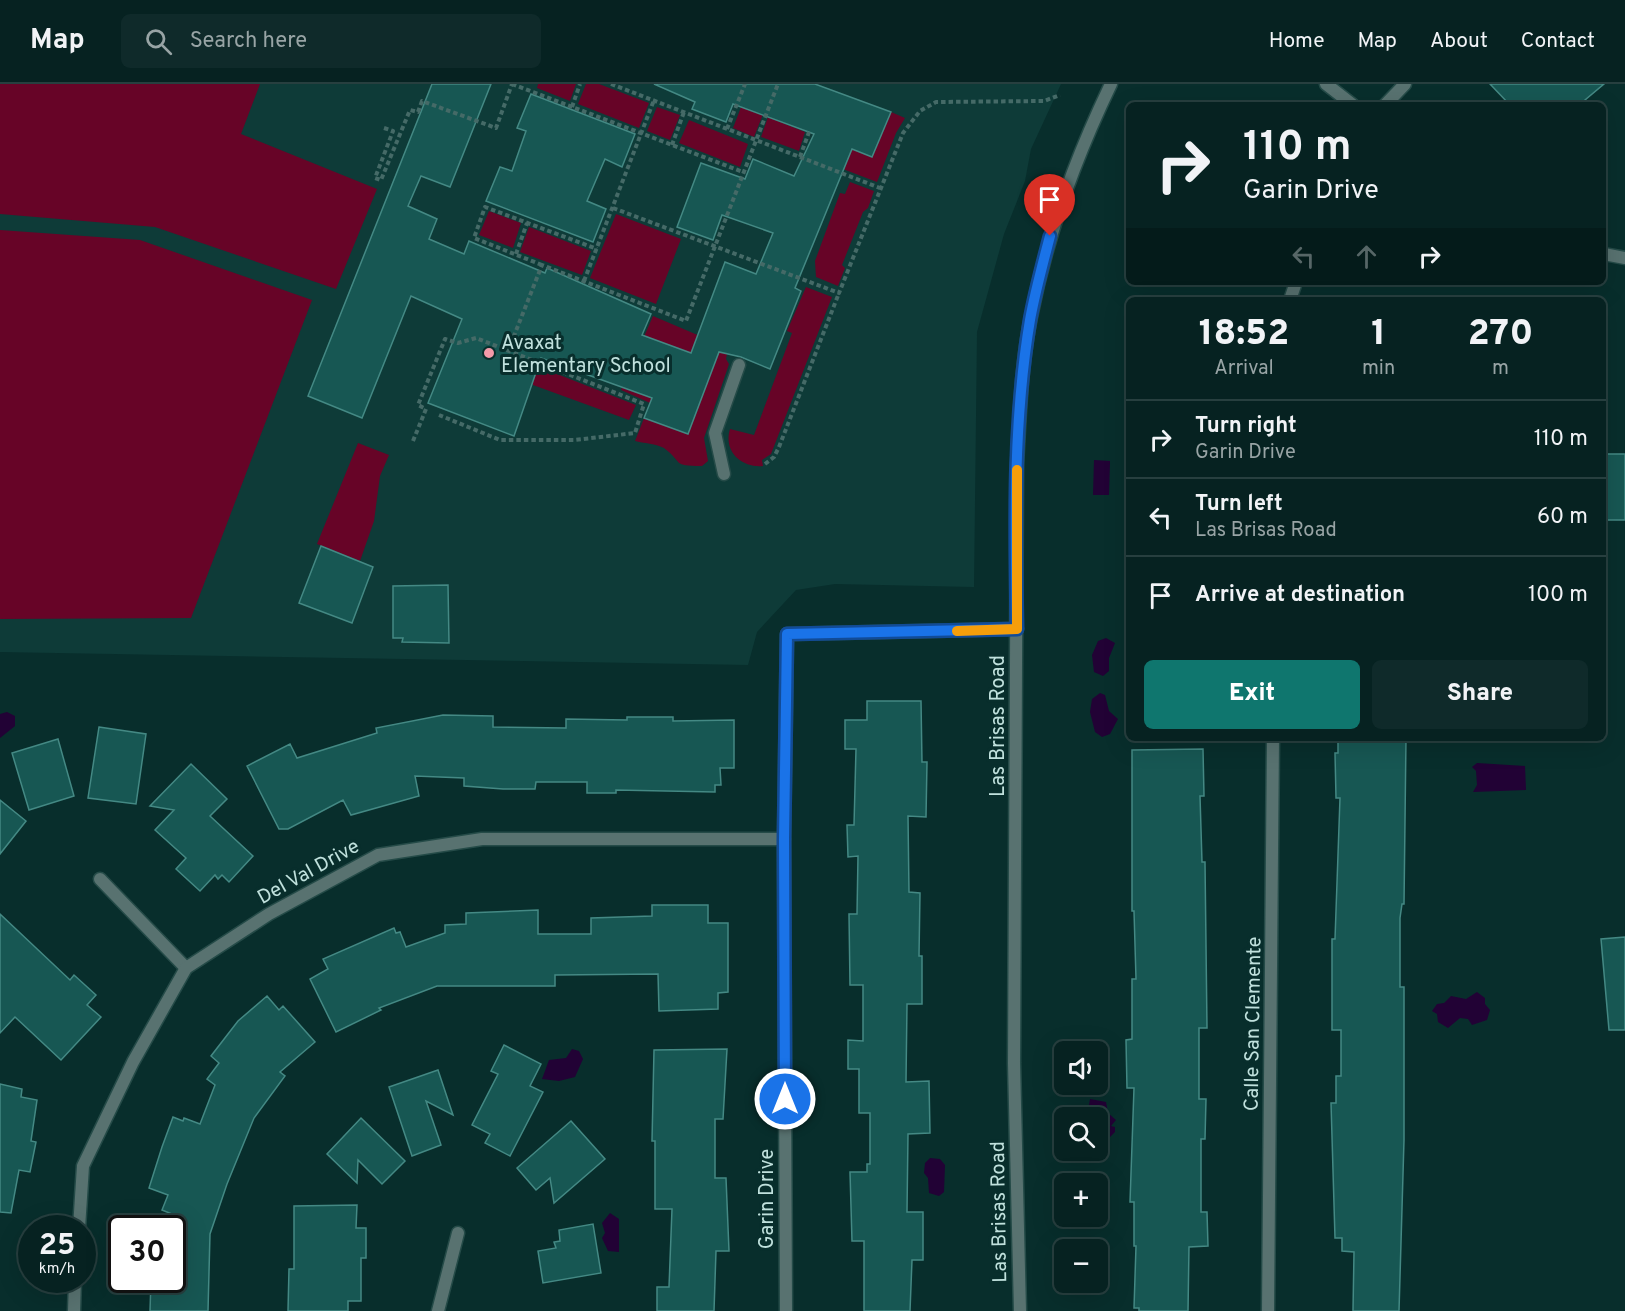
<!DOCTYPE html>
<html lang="en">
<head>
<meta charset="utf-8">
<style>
  :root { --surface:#062221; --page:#0f2a2a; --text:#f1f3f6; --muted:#98a4a5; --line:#273f3f; --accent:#0f766e }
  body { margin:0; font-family:Overpass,sans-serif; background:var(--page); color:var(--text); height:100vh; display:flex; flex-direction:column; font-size:22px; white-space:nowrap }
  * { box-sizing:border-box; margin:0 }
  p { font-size:20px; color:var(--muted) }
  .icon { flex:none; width:33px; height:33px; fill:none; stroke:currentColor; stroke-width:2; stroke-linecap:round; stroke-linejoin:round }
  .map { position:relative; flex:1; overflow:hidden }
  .panel { position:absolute; left:1126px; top:213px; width:480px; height:444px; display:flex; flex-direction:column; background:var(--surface); border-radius:9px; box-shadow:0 6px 24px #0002,0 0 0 2px var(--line) }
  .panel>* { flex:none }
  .banner { position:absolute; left:1126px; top:18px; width:480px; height:183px; border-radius:9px; box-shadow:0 6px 24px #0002,0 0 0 2px var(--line); background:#062221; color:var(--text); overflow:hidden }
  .buttons { position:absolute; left:1054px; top:957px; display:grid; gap:12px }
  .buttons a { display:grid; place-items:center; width:54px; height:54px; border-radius:9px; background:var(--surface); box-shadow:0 6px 24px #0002,0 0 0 2px var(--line); font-size:30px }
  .speed { position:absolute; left:18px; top:1131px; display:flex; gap:12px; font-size:30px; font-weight:700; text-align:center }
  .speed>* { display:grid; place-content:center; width:78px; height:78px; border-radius:50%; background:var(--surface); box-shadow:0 6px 24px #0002,0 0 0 2px var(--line); line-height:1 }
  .speed small { font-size:15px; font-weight:400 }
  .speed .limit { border:3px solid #111; border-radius:9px; background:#fff; color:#111 }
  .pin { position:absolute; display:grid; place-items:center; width:51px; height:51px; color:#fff; margin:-62px -26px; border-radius:50% 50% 50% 0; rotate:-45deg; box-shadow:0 0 6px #0007 }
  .pin .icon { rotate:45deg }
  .me { position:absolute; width:66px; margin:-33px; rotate:0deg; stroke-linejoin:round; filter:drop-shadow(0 0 4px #0008) }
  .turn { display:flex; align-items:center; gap:21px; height:126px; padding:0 18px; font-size:27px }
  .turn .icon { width:78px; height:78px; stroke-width:2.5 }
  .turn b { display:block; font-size:42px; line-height:51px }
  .lanes { display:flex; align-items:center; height:57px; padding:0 18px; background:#0003; justify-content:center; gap:30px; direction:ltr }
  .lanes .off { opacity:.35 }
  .eta { display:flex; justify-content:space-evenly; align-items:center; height:102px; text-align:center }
  .eta b { font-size:36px; font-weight:800; line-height:42px }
  .action { display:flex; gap:12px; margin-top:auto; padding:12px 18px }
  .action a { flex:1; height:69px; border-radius:9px; background:var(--accent); color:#fff; font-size:24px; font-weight:800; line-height:69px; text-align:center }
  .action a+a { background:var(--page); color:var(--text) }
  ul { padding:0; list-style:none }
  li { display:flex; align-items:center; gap:18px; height:78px; padding:0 18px; border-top:2px solid var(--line) }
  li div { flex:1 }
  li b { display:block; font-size:22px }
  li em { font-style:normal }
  header { display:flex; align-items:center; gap:36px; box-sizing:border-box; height:84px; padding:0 30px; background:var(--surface); border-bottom:2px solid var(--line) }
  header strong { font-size:28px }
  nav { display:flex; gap:33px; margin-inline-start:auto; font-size:21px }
  .search { width:420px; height:54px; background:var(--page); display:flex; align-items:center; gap:15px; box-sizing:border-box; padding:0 21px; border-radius:9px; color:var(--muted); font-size:22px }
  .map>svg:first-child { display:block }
  .built { fill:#0e3b38 }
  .green { fill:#670427 }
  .water { fill:#220235 }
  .building { fill:#175753; stroke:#448984; stroke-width:1.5 }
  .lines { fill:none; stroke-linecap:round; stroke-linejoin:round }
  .service-casing { stroke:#254b48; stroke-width:15 }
  .minor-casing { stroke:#254b48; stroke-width:15 }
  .tertiary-casing { stroke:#254b48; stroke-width:15 }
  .path { stroke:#456a67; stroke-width:4; stroke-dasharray:4.5 3; stroke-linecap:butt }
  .service { stroke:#587270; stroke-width:12 }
  .minor { stroke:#587270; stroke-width:12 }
  .tertiary { stroke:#587270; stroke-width:12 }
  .route-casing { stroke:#114b97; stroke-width:15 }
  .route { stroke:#1a73e8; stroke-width:10 }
  .slow { stroke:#f59e0b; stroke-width:10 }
  .poi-dot { fill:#f39aa9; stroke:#082e2c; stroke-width:2 }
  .labels { text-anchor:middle; stroke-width:6; stroke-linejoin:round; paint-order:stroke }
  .poi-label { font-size:20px; fill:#c0e1dd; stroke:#082e2c; text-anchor:start }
  .street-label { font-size:20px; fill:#c0e1dd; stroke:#082e2c }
</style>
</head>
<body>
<header>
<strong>Map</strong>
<div class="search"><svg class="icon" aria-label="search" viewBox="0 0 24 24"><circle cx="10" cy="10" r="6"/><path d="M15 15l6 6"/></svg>Search here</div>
<nav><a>Home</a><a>Map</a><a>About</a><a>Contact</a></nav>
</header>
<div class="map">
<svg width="1625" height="1227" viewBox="0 0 1625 1227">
  <rect width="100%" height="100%" fill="#082e2c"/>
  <path class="built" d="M0 0H1061L1031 65 1025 97 1004 150 977 248 974 503 835 500 796 506 757 548 748 581 0 568Z"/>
  <g class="green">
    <path d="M0 0H260L241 50 377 105 336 205 155 143 0 130Z"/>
    <path d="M538 0H576L570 17 537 4Z"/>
    <path d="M586 0H599L649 19 639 44 578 20Z"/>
    <path d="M750 0H775L754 53 733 44Z"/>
    <path d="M657 23 680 31 670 56 647 47Z"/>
    <path d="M891 28 905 34 896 49 877 98 806 71Z"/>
    <path d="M768 33 805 48 799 67 761 53Z"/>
    <path d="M689 36 748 60 740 83 679 59Z"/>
    <path d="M850 98 874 107 868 124 863 128 842 181 845 184 838 202 816 193 815 177 840 109 845 110Z"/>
    <path d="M489 127 521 139 513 164 479 151Z"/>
    <path d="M616 130 681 155 656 220 590 194Z"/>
    <path d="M529 143 591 167 582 191 520 168Z"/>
    <path d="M0 146 140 156 312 216 191 534 0 535Z"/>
    <path d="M806 203 832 213 771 370 762 376 763 382C742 384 723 368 730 345L754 351 792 249 787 247Z"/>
    <path d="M653 232 728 264 726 275 729 280 704 354 708 377 702 382C671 382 684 379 664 364 657 360 643 359 635 357L650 319 621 306Z"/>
    <path d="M478 259 636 321 629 336 533 301V297L450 264Z"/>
    <path d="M358 359 389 371 380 392 374 437 360 477 317 460Z"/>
  </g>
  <g class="water">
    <path d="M1094 376 1110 377 1109 411H1093Z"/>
    <path d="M1106 554 1115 559 1109 574V587L1103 592 1094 588 1092 571 1098 557Z"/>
    <path d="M1100 609 1105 611 1109 627 1118 635 1110 650 1102 653 1095 648 1090 628 1092 615Z"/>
    <path d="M7 628 15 632V642L0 654V630Z"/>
    <path d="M1477 679 1525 682 1526 706 1473 708 1477 701 1476 687 1472 683Z"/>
    <path d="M1477 908 1485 914V920L1490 926 1487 936 1472 941 1468 935 1460 934 1448 944 1438 938 1437 930 1432 927 1437 920 1444 919 1451 912 1466 915Z"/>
    <path d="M1099 958 1103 959 1110 967 1104 986 1109 993 1102 998 1098 996V968L1089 967 1091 963Z"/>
    <path d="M572 965 579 967 583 975 575 993 559 997 542 995 549 976 566 974Z"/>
    <path d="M1090 1015 1106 1018 1108 1029 1116 1036 1111 1042 1115 1043V1048L1108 1055 1098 1054V1034L1087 1033Z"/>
    <path d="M930 1074 940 1075 945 1081 944 1108 939 1112 929 1109 928 1094 924 1089 925 1079Z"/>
    <path d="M610 1129 619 1135V1168L608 1167 602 1154 605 1149 602 1139Z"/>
  </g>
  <g class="building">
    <path d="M432 0H491L450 103 421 92 408 122 437 135 429 155 464 170 469 157 545 189 547 184 651 230 642 251 691 269 725 178 756 190 773 149 722 131 713 156 677 143 701 79 745 95 753 75 794 92 814 50 733 20 726 38 692 25 695 18 654 0H815L891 28 872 73 852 65 795 204 801 207 770 285 741 273 719 268 688 350 644 334 652 314 541 274 514 352 428 319 462 235 411 212 362 334 308 312Z"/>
    <path d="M1490 0H1604L1579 21H1510Z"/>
    <path d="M531 10 635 50 622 83 605 75 587 117 606 125 593 158 486 117 500 83 512 87 526 47 517 44Z"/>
    <rect x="1604" y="370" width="21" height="66"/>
    <path d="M321 462 373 483 352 539 299 519Z"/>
    <path d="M448 501 449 559 402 558 403 554H393V502Z"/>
    <path d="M867 617H921L922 678H927L926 733 908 732 909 808 920 809 919 872H922V920H907L906 998 929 997 930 1049 908 1050 907 1128H923V1176H912L910 1227H864V1157H852L850 1088H867V1080H870V1029H859V985H848V956L863 957V901H850L849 830H857L858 772 848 773 847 741H854L856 665H845V636H867Z"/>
    <path d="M443 631 493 632V643L566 644V635L627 636V633H673V637L734 636V684H720L721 701H715V708L616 706V709H587V698H536L535 705H503L464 702V694L415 692 419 712 351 731 343 716 288 745H279L247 682 290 660 297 674 377 649 376 644Z"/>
    <path d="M99 643 146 650 136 720 88 714Z"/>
    <path d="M1338 654H1406L1404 820H1402L1400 834V903H1404V1056L1399 1227H1353L1354 1168 1342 1167V1154H1335L1331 1019H1336V992H1341V946H1332V855H1335L1340 714H1336L1335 669H1338Z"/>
    <path d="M58 655 74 712 29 726 12 669Z"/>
    <path d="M1203 665 1204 712H1200L1202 778H1205L1207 944H1199V1015H1206L1205 1055H1201V1128H1207L1208 1162 1189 1163 1188 1227H1139V1224H1134L1136 1162H1134V1118H1130L1134 1004H1127L1126 956 1132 955V895H1136L1134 827H1132V666Z"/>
    <path d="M191 680 227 715 210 732 253 772 229 798 222 791 218 795 215 791 200 807 176 785 186 774 155 746 174 726 150 722Z"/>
    <path d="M0 716 26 737 0 770Z"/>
    <path d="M652 821H708V839H728V908L718 909V925L659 927 658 890 555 891V902H437L379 924 381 926 336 948 310 895 328 885 323 875 394 844 396 849 400 848 406 863 445 849V841L466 840V829L538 826V850H591V834L652 832Z"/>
    <path d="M0 830 70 896 74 891 96 911 87 921 101 933 61 976 15 933 0 949Z"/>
    <path d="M1625 853V946H1609L1601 855Z"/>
    <path d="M267 912 279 926 283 922 315 958 280 988 285 992 254 1034 227 1100 210 1150 208 1227H150L151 1196H172V1130L162 1126 168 1111 149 1104 162 1063 173 1033 183 1037 184 1034 200 1040 215 1001 207 995 219 979 211 972 238 937Z"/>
    <path d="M504 961 541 980 530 1002 543 1008 510 1072 485 1059 490 1050 472 1041 498 990 491 987Z"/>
    <path d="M727 965 723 1035H715V1094H726L729 1167H716L714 1227H657V1203H669L672 1125H655V1057H652L654 966Z"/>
    <path d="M438 986 453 1031 426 1017 441 1061 412 1072 389 1003Z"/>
    <path d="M0 1000 22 1005 21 1013 37 1016 31 1057 36 1058 30 1088 19 1086 11 1129 0 1128Z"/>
    <path d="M361 1034 405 1077 382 1100 358 1076 357 1099 327 1070Z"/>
    <path d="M571 1037 605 1075 554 1119 550 1094 536 1106 517 1084Z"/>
    <path d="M357 1121 356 1144H366V1174H361V1217H348V1227H288L289 1185H294V1122Z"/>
    <path d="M593 1140 601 1189 543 1199 538 1167 556 1164 554 1158 560 1157 559 1146Z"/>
  </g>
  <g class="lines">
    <g class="service-casing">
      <path id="service" d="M724 390 715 349 739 281"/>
    </g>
    <g class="minor-casing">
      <g id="minor">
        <path d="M1326 0 1353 21"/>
        <path d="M1385 21 1405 0"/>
        <path d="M1604 170 1625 174"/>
        <path d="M1290 216 1296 198"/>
        <path d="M100 795 186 884"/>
        <path d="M79 1144 83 1082 133 978 186 884 269 830 378 771 482 755H784"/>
        <path d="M74 1227 75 1196"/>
        <path d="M438 1227 458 1149"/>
        <path d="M786 1227 784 755 787 550 1017 545"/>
        <path d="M1268 1227 1273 654"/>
      </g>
    </g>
    <g class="tertiary-casing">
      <path id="tertiary" d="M1020 1227 1014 979 1017 380C1020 331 1021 281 1031 233 1047 151 1075 75 1111 0"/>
    </g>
    <g class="path">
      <path d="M512 0 743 88"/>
      <path d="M611 0 880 104"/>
      <path d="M572 23 580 0"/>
      <path d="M384 44 393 47 375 94 381 96 410 26 418 28 422 17 496 44 512 0"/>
      <path d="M727 45 745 0"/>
      <path d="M672 61 684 28"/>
      <path d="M800 73 809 48"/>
      <path d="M613 124 839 209 903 49 920 27 936 18 1044 17 1060 11"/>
      <path d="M516 170 527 139"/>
      <path d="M542 181 474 154 485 123 597 165"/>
      <path d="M584 197 654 16"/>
      <path d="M508 267 542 181 686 237 778 0"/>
      <path d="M413 357 426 325 418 321 445 255 458 259 476 254 644 320 635 349 575 356H500L439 331"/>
      <path d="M765 380 774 373 779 363 839 209"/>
    </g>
    <use href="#service" class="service"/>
    <use href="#minor" class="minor"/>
    <use href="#tertiary" class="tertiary"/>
  </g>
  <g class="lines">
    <g class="route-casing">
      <path id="route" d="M785 1015 784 755 787 550 1017 545C1015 442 1013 337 1030 236 1035 208 1043 179 1050 152"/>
    </g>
    <use href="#route" class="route"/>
    <path class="slow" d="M957 547 1017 545V386"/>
  </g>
  <circle class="poi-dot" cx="489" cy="269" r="6"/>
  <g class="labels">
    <g class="poi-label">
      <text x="501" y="265">Avaxat<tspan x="501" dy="23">Elementary School</tspan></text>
    </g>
    <g class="street-label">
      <text transform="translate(997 642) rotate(-90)" y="7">Las Brisas Road</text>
      <text transform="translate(308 787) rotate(-29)" y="7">Del Val Drive</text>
      <text transform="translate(1252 940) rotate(-89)" y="7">Calle San Clemente</text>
      <text transform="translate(766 1115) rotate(-90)" y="7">Garin Drive</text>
      <text transform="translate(998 1128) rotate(-91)" y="7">Las Brisas Road</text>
    </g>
  </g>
</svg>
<div class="buttons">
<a><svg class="icon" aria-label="sound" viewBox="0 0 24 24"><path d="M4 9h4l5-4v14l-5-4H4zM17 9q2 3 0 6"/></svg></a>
<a><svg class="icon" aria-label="search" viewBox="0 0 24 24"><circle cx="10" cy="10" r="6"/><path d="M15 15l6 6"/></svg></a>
<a>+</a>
<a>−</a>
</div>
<div class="speed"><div>25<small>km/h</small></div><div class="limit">30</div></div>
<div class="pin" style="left:1050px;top:152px;background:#d93025"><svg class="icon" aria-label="arrive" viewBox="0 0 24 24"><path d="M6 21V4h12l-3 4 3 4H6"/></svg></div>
<svg class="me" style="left:785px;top:1015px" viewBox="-20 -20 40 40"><circle r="17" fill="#1a73e8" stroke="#fff" stroke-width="3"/><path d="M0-11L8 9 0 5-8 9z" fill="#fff"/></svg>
<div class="banner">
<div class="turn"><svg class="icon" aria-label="right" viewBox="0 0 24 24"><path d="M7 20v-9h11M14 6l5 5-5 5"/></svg><div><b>110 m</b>Garin Drive</div></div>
<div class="lanes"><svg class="icon off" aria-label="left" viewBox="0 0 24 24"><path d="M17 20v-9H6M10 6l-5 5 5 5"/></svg><svg class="icon off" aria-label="ahead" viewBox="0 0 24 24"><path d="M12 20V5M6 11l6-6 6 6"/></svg><svg class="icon" aria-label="right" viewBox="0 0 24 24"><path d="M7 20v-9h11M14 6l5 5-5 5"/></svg></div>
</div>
<section class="panel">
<div class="eta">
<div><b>18:52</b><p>Arrival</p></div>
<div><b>1</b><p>min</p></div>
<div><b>270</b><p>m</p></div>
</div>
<ul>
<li><svg class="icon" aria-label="right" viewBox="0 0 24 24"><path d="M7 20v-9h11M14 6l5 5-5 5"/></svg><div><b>Turn right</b><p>Garin Drive</p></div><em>110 m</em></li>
<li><svg class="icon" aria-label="left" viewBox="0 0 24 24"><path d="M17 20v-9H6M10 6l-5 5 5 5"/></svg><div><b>Turn left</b><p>Las Brisas Road</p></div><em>60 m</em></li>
<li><svg class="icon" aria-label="arrive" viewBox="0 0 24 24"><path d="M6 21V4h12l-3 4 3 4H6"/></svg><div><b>Arrive at destination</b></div><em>100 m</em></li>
</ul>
<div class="action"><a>Exit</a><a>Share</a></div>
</section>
</div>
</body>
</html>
